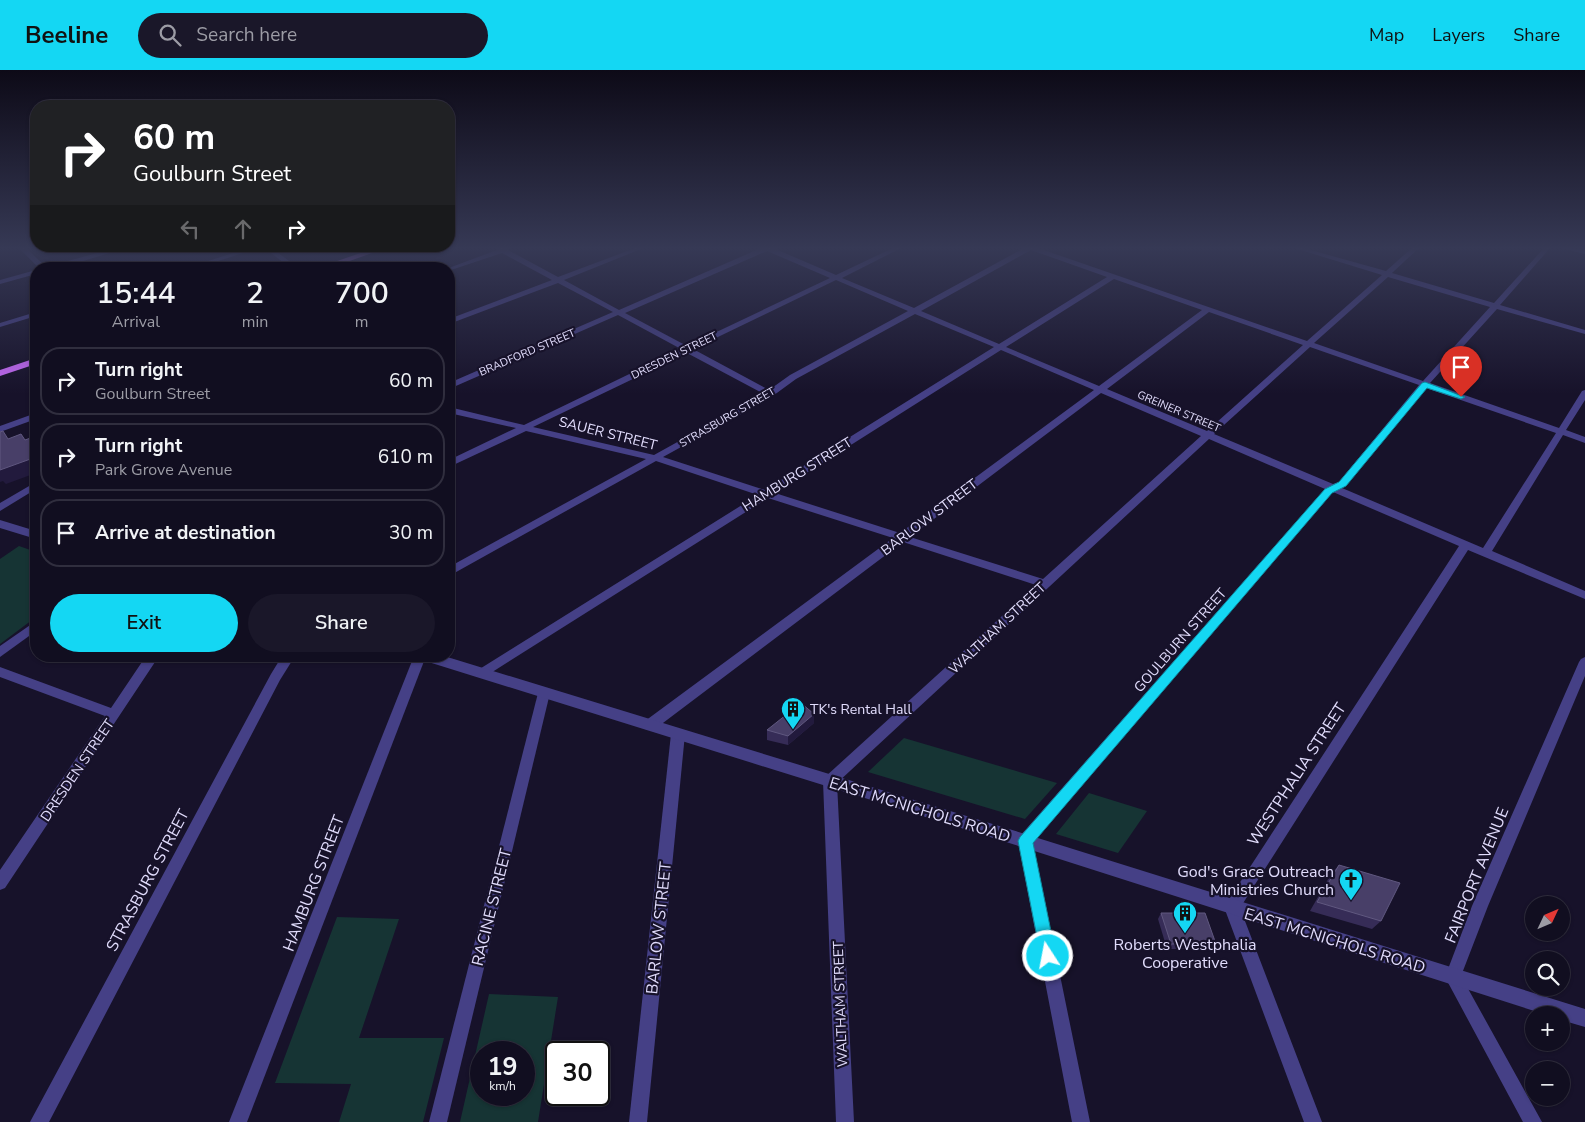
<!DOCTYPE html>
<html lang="en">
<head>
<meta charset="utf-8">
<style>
  :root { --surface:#110e20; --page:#1a1729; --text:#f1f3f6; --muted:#9c9ca5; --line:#302e3e; --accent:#14d7f3 }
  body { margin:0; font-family:"Nunito Sans",sans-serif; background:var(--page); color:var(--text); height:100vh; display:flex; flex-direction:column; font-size:19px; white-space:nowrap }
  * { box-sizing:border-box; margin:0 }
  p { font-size:16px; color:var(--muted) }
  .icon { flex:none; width:28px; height:28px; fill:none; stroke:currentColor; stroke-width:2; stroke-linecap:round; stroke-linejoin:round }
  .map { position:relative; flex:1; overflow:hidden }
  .details { position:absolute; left:30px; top:192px; width:425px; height:400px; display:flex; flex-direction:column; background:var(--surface); border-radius:20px; box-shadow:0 1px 4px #0004,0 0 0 1px var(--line) }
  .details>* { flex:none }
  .banner { position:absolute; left:30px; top:30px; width:425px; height:152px; border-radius:20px; box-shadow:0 1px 4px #0004,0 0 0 1px var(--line); background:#202124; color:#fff; overflow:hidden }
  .needle { width:32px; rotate:46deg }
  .fabs { position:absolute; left:1525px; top:826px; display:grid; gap:10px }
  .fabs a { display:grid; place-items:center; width:45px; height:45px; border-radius:50%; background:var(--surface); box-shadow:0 1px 4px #0004,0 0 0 1px var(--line); font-size:25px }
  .speed { position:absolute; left:470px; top:971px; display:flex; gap:10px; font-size:25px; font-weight:700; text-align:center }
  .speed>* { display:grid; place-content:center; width:65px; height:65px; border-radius:50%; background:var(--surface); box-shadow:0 1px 4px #0004,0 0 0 1px var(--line); line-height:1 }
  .speed small { font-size:12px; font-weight:400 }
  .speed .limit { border:2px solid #111; border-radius:8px; background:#fff; color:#111 }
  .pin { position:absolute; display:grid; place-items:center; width:42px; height:42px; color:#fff; margin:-51px -21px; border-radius:50% 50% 50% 0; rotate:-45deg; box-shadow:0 0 5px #0007 }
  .pin .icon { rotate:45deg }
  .me { position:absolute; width:55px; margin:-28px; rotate:349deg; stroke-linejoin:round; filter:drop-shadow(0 0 4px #0008) }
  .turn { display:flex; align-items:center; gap:18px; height:105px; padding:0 20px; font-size:22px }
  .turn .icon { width:65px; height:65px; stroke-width:2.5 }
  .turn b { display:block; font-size:35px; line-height:42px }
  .lanes { display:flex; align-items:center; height:48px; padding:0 20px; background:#0003; justify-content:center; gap:25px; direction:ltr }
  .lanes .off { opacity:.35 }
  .eta { display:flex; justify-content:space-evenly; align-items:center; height:85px; text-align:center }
  .eta b { font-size:30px; font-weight:600; line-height:35px }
  .action { display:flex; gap:10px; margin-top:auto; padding:10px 20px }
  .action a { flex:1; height:58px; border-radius:30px; background:var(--accent); color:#111; font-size:20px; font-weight:600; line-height:58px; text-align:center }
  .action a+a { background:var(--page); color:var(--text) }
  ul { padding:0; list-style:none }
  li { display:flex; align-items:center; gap:15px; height:68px; margin:0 10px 8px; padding:0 10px; border:2px solid var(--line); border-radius:20px }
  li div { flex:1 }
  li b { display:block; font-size:19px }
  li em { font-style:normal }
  header { display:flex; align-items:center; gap:30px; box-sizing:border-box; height:70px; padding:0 25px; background:var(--accent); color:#111 }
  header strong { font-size:24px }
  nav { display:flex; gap:28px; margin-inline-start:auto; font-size:18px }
  .search { width:350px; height:45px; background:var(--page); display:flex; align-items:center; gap:12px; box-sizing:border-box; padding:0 18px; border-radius:28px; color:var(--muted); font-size:19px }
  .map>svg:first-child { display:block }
  .green { fill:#163434; fill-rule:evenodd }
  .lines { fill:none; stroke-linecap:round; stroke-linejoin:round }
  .minor { fill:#454086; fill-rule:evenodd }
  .tertiary { fill:#454086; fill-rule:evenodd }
  .primary { fill:#c66af7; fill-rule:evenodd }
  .wall { fill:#362c57 }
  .shaded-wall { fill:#221a3d }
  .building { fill:#483f68; stroke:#605880 }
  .route { fill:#14d7f3; stroke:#0d8c9e }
  .labels { text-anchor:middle; stroke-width:4.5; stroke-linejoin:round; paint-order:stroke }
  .far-street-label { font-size:11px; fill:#e2ddfd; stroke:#17122a }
  .street-label { font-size:14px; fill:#e2ddfd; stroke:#17122a }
  .poi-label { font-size:14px; fill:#e2ddfd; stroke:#17122a; text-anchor:start }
  .near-street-label { font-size:16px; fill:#e2ddfd; stroke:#17122a }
  .near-poi-label { font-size:16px; fill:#e2ddfd; stroke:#17122a; text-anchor:end }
</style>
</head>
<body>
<header>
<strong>Beeline</strong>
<div class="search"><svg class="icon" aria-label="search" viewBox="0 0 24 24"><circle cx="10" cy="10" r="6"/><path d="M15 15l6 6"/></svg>Search here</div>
<nav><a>Map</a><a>Layers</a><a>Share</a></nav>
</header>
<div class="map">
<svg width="1585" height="1052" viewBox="0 0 1585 1052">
  <rect width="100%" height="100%" fill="#17122a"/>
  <g class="green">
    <path d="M19 476 36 482V547L0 574V489Z"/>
    <path d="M904 668 1057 713 1025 749 868 702Z"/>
    <path d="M1089 723 1147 741 1118 783 1056 764Z"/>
    <path d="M337 847 399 849 359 968H444L423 1052H339L351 1014 275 1013Z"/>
    <path d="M489 924 558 927 538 1052H460ZM524 982V1025H481V982Z"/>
  </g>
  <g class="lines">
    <g class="minor">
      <path d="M18 177H25L46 197 119 177H129L57 199H40Z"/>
      <path d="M252 177H261L194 199H183Z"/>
      <path d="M263 177H270L300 199H292Z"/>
      <path d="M494 177 508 178V180L558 207 638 177H646L564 210 619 240 761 178V177H773V178L836 205 895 177H903L842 208 914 238 1026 177H1035L1307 271 1382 205 1291 177H1300L1386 201 1413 177H1420L1392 203 1494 233 1545 177H1551L1500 235 1585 260V264L1497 239 1430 313 1559 358 1582 321 1585 320V330L1566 360 1585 367V373L1563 365 1492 481 1585 521V529L1468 480 1240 838 1322 1052H1304L1224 837 1459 476 1333 422 1332 423 1033 773 1090 1052H1072L1018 771 1020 766 1325 419 1209 369 837 713 854 1052H836L823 711 825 707 1036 515 903 472 655 659 650 660 645 659 644 655 645 651 893 468 768 428 486 606H478L476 603 478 600 758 425 656 391 449 506V497L646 389 526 361 449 397V390L516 358 449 343V337L524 355 681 279 618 245 449 319V313L613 242 558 213 449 254V249L552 210 502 183 451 200 446 199 497 180ZM1031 180 1107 207 999 274 921 241ZM767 181 830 208 687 276 625 243ZM1388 207 1490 237 1423 311 1314 273ZM1114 209 1202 240 1099 316 1006 277ZM836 210 908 241 790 305 769 320 693 279ZM1209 242 1303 275 1207 361 1107 319ZM915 244 994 277 765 420 663 387 770 328 796 309ZM1310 277 1419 315 1339 412 1333 414 1214 364ZM1001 280 1094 320 900 463 775 423ZM687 283 764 324 654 385 533 357ZM1426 318 1556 363 1483 478 1342 418 1345 416ZM1101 323 1201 366 1043 509 910 467Z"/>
      <path d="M1560 177 1585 180V184L1561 178Z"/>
      <path d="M36 200V204L0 214V210Z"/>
      <path d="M36 242V246L0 257V253Z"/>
      <path d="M36 343V349L0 362V356Z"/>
      <path d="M36 412V419L0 441V433Z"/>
      <path d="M36 551V561L0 587V576Z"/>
      <path d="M146 586H159L5 818 0 820V800L105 646 0 607V597L111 638Z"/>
      <path d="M282 586H295L280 610 49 1052H30L271 604Z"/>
      <path d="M414 586H426L247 1052H229Z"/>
      <path d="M1585 587V606L1488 836 1461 906 1542 1052H1523L1445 907 1472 836 1579 592 1581 589Z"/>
      <path d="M544 618 548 620 550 623 447 1052H429L538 623 540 620Z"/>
      <path d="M678 659 683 660 685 664 647 1052H629L671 664 673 660Z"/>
    </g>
    <g class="tertiary">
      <path d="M0 450 36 461V469L0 458Z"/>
      <path d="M420 586H444L1025 764 1585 939V957L1561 950V945H1547L1025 778 422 590Z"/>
    </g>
    <g class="primary">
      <path d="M378 177H389L327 199H314Z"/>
      <path d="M36 288V294L0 306V300Z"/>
    </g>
  </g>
  <g class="wall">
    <path d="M814 653 788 675 767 670V660Z"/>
    <path d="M1339 795 1381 851 1372 859 1310 841 1331 804Z"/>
    <path d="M1161 843 1216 874 1212 879H1167L1158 849Z"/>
  </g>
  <g class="shaded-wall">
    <path d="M36 387V403L6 414 3 411 0 412V400Z"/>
    <path d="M814 644V653L788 675V666Z"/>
  </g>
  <g class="building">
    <path d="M3 361 8 369 21 364 25 370 36 366V387L0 400V362Z"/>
    <path d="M801 633 814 644 788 666 767 660Z"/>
    <path d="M1339 795 1400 813 1381 851 1317 832Z"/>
    <path d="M1161 843H1205L1216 874H1171Z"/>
  </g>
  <linearGradient id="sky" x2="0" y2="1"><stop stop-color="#0d0a17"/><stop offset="0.55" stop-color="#363955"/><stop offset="1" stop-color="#363955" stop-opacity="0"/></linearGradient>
  <rect width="1585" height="324" fill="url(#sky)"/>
  <path class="route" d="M1425 312 1465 327 1461 329 1427 318 1346 416 1332 423 1033 773 1056 886 1053 892 1048 894 1042 892 1018 771 1020 767 1325 419 1339 412 1422 313Z"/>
  <defs>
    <g id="building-pin" transform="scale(1.25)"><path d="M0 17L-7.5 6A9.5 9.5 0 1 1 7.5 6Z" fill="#14d7f3" stroke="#17122a"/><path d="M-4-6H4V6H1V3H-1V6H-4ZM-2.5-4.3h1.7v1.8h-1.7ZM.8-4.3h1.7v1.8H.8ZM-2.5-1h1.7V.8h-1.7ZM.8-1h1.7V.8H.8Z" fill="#111"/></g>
    <g id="church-pin" transform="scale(1.25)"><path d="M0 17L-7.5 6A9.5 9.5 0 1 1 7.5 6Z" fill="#14d7f3" stroke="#17122a"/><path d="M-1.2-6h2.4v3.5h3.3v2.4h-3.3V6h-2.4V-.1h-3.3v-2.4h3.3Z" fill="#111"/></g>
  </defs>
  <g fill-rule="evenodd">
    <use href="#building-pin" x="793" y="639"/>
    <use href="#church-pin" x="1351" y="810"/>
    <use href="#building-pin" x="1185" y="843"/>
  </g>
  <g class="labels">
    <g class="far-street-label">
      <text transform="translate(527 282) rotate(-23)" y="4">BRADFORD STREET</text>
      <text transform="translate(674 285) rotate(-26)" y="4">DRESDEN STREET</text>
      <text transform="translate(1179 341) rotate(23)" y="4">GREINER STREET</text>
      <text transform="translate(727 347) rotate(-30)" y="4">STRASBURG STREET</text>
    </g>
    <g class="street-label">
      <text transform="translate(608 363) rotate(14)" y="5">SAUER STREET</text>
      <text transform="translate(797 404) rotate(-32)" y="5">HAMBURG STREET</text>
      <text transform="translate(929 447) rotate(-37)" y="5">BARLOW STREET</text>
      <text transform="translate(997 558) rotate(-43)" y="5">WALTHAM STREET</text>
      <text transform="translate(1180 570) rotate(-49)" y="5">GOULBURN STREET</text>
      <text transform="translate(77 700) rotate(-56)" y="5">DRESDEN STREET</text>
      <text transform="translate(840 934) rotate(-92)" y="5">WALTHAM STREET</text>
    </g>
    <g class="poi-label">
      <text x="810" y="644">TK's Rental Hall</text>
    </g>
    <g class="near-street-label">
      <text transform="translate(1296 704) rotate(-57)" y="6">WESTPHALIA STREET</text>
      <text transform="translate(920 739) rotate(17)" y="6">EAST MCNICHOLS ROAD</text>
      <text transform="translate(1476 805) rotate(-68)" y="6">FAIRPORT AVENUE</text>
      <text transform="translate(147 810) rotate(-62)" y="6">STRASBURG STREET</text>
      <text transform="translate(313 813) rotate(-69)" y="6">HAMBURG STREET</text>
      <text transform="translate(491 837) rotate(-76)" y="6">RACINE STREET</text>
      <text transform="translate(658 858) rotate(-84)" y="6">BARLOW STREET</text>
      <text transform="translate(1335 870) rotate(17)" y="6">EAST MCNICHOLS ROAD</text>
    </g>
    <g class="near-poi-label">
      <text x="1334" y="807">God's Grace Outreach<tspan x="1334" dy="18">Ministries Church</tspan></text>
      <text x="1185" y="880" text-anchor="middle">Roberts Westphalia<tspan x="1185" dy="18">Cooperative</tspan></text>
    </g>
  </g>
</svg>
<div class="fabs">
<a><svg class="needle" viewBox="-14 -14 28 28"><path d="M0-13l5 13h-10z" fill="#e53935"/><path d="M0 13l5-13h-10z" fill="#9c9ca5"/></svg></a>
<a><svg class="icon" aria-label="search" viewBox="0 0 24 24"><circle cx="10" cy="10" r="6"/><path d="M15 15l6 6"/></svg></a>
<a>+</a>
<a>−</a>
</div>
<div class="speed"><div>19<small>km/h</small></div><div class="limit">30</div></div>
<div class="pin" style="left:1461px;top:327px;background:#d93025"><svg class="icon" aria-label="arrive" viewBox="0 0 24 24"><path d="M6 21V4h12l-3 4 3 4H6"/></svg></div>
<svg class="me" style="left:1048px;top:886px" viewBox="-20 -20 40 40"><circle r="17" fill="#14d7f3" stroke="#fff" stroke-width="3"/><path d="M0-11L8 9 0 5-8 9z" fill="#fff"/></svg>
<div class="banner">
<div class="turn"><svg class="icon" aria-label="right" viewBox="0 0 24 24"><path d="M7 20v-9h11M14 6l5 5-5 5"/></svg><div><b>60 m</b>Goulburn Street</div></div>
<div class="lanes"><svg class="icon off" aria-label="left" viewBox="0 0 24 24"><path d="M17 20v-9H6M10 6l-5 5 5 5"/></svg><svg class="icon off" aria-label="ahead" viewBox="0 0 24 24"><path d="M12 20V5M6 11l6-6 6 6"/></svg><svg class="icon" aria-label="right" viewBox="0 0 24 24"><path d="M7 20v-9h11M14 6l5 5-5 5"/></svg></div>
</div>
<section class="details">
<div class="eta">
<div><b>15:44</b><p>Arrival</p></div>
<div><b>2</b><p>min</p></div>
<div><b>700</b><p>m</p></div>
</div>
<ul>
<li><svg class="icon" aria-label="right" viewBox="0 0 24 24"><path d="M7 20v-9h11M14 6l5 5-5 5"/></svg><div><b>Turn right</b><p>Goulburn Street</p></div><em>60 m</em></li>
<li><svg class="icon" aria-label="right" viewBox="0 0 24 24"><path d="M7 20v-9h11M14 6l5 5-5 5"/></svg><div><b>Turn right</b><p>Park Grove Avenue</p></div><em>610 m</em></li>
<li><svg class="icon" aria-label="arrive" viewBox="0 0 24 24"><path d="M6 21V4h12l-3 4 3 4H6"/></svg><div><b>Arrive at destination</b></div><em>30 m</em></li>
</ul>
<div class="action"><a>Exit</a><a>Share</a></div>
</section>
</div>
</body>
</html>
